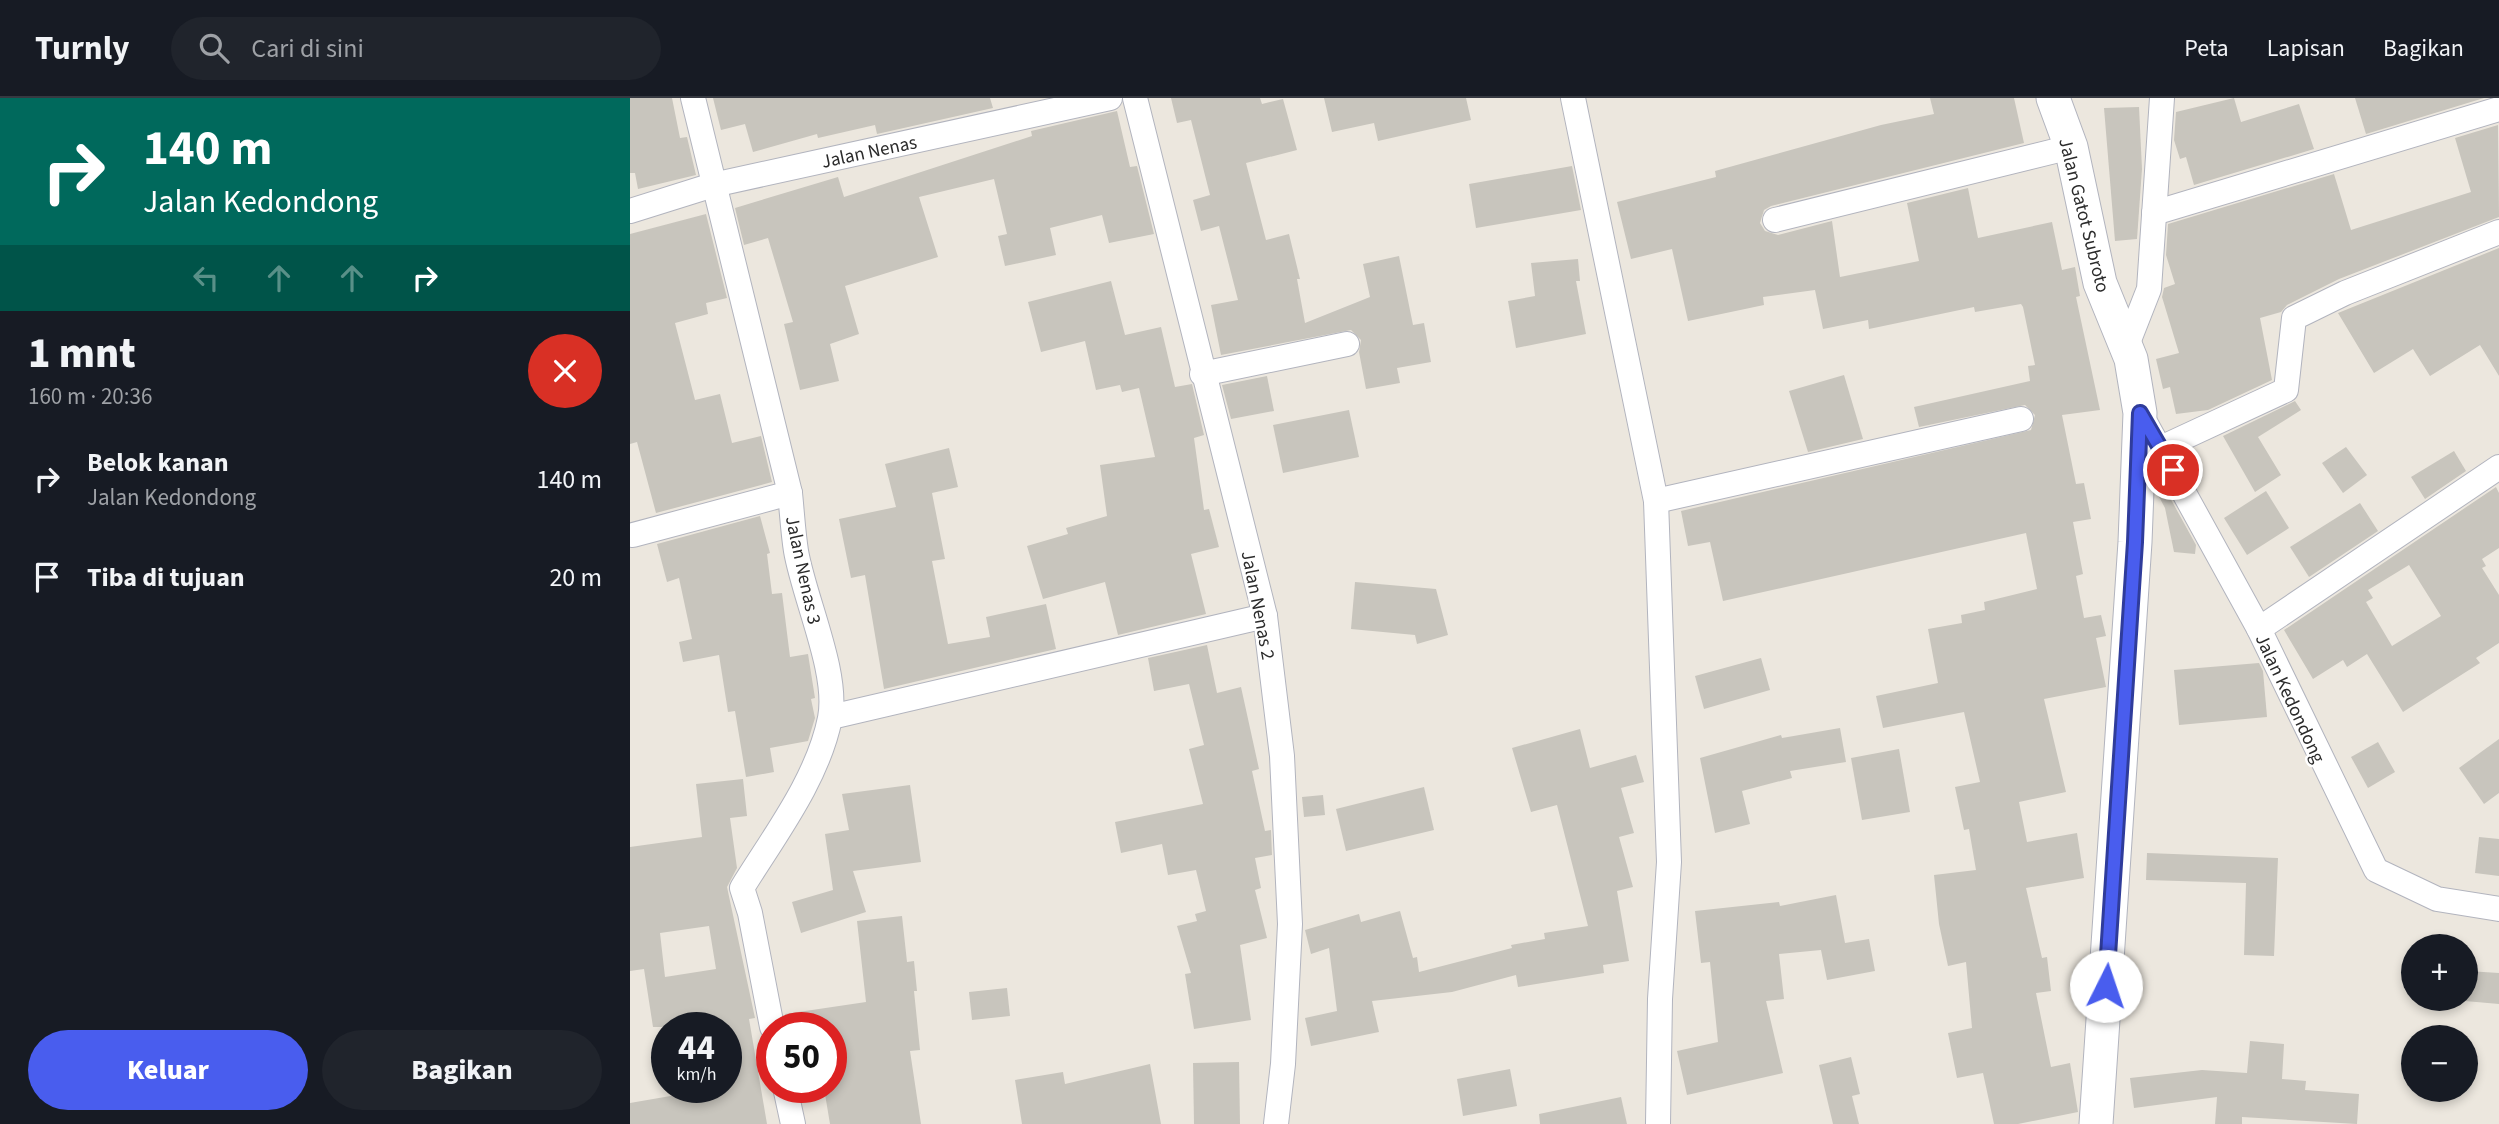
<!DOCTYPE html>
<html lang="id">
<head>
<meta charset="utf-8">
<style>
  :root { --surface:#171b24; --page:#20242c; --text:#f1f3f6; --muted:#9ea1a6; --line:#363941; --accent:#495dee }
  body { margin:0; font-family:"Source Sans 3",sans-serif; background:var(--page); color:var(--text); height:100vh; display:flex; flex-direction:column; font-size:26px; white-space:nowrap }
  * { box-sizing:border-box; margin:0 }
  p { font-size:23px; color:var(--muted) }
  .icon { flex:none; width:38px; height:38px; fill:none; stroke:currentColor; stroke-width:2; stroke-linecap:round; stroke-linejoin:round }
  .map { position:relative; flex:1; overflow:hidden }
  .drawer { display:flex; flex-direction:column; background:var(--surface); width:630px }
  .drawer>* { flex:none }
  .banner { background:#00695c; color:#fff; overflow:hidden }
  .tools { position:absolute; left:1771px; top:836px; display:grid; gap:14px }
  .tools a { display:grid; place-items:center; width:77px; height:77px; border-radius:50%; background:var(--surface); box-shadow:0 4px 10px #0003; font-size:35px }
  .speed { position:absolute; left:21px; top:914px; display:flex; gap:14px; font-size:35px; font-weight:700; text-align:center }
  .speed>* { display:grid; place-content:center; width:91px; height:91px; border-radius:50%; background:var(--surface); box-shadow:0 4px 10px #0003; line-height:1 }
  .speed small { font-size:18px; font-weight:400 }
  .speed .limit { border:10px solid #d22; background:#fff; color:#111 }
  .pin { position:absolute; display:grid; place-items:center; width:60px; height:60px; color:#fff; margin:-30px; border:4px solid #fff; border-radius:50%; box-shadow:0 2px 7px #0007 }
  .me { position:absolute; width:77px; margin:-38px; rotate:4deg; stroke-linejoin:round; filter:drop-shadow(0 0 5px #0008) }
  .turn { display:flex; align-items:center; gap:24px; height:147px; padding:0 28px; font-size:32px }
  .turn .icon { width:91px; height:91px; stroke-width:2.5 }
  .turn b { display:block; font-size:49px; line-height:60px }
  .lanes { display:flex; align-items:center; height:66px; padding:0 28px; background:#0003; justify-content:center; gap:35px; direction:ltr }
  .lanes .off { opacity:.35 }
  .round { display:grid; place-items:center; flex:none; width:74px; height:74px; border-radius:37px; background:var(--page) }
  .overview { display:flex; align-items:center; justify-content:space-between; height:119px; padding:0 28px }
  h1 { font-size:42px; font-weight:800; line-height:52px }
  .cta { display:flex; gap:14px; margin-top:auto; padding:14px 28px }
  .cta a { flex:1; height:80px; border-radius:42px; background:var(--accent); color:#fff; font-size:28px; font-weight:800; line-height:80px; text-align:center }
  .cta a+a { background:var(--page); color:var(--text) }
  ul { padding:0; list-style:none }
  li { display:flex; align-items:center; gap:21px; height:98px; padding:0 28px }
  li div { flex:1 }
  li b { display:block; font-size:26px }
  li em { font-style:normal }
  header { display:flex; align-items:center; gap:42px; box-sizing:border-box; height:98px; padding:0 35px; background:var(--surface); border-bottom:2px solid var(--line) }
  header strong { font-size:33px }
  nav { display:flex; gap:38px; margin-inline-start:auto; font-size:24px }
  .search { width:490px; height:63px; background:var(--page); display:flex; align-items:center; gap:18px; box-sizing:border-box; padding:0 24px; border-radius:38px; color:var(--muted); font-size:26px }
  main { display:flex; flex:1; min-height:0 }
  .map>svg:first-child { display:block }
  .building { fill:#c8c5bd; fill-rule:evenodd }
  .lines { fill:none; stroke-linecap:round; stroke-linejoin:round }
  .street-casing { stroke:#b2b4be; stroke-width:26 }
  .secondary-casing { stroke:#b2b4be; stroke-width:35 }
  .street { stroke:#fff; stroke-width:24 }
  .secondary { stroke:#fff; stroke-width:33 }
  .route-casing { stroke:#2f3c9b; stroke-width:18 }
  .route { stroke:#495dee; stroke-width:12 }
  .labels { text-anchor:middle; stroke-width:5; stroke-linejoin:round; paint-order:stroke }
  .street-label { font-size:19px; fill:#2b2b2b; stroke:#fff }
</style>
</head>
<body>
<header>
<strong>Turnly</strong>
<div class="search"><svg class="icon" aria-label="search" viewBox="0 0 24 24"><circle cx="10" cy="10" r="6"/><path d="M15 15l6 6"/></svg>Cari di sini</div>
<nav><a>Peta</a><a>Lapisan</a><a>Bagikan</a></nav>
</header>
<main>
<section class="drawer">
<div class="banner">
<div class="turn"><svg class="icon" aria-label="right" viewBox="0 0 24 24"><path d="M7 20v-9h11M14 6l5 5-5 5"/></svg><div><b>140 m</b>Jalan Kedondong</div></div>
<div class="lanes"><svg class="icon off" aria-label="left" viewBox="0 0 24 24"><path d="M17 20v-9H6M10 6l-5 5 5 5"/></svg><svg class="icon off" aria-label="ahead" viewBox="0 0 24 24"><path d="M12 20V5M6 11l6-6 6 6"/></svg><svg class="icon off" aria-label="ahead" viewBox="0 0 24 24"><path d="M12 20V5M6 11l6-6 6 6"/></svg><svg class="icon" aria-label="right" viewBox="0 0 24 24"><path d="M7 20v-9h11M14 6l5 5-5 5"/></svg></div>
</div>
<div class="overview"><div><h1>1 mnt</h1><p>160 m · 20:36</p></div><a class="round" style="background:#d93025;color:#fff"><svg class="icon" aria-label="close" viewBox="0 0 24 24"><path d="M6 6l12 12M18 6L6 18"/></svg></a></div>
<ul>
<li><svg class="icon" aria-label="right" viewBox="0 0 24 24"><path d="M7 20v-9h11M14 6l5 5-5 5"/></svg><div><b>Belok kanan</b><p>Jalan Kedondong</p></div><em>140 m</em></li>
<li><svg class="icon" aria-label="arrive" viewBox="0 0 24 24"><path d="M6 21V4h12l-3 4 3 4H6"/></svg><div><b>Tiba di tujuan</b></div><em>20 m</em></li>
</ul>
<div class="cta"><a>Keluar</a><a>Bagikan</a></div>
</section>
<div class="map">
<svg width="1869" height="1026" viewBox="0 0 1869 1026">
  <rect width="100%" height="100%" fill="#ece7de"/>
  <g class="building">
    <path d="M0 0H42L50 40 57 39 66 77 8 91 5 75H0Z"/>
    <path d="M83 0H360L363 10 247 36 245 27 188 40 187 36 123 54 115 26 91 32Z"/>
    <path d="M541 0H630L632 6 653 1 667 52 616 65 636 142 659 136 670 181H667L675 225 740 199 733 166 769 158 783 227 794 225 801 264 767 270 770 285 736 291 729 254 731 242 721 232 591 257 581 207 608 202 589 128 571 133 563 102 580 97 561 22 547 25Z"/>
    <path d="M694 0H836L841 22 748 43 744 25 702 34Z"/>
    <path d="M1300 0H1384L1394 45 1141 108 1134 112 1130 125 1135 133 1148 137 1202 123 1210 179 1289 163 1277 105 1338 90 1348 140 1422 124 1432 172 1445 169 1450 198 1446 199 1470 312 1432 317 1446 386 1454 385 1461 421 1443 424 1453 476 1446 478 1454 520 1471 517 1476 538 1466 540 1476 589 1414 601 1436 694 1389 704 1397 744 1447 735 1454 780 1396 790 1412 860 1417 859 1421 893 1406 895 1421 969 1440 965 1448 1014 1388 1026H1364L1353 975 1327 980 1318 935 1342 930 1336 864 1318 868 1309 826 1304 777 1346 772 1339 731 1334 732 1325 689 1350 684 1334 614 1253 630 1246 598 1308 585 1298 531 1332 525 1331 517 1355 512 1354 504 1407 491 1396 435 1093 503 1080 444 1058 448 1051 413 1401 332 1405 317 1395 307 1289 329 1284 309 1400 283 1398 268 1405 267 1393 209 1391 206 1345 214 1344 209 1239 231 1238 222 1193 231 1185 192 1133 199 1134 207 1058 223 1042 151 1001 161 987 104 1086 79 1085 73 1251 27 1304 16Z"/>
    <path d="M1604 0 1611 24 1669 6 1684 51 1564 87 1556 59 1550 61 1544 42 1546 14Z"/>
    <path d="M1725 0H1854L1736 36Z"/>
    <path d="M1509 9 1512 71 1507 141 1485 143 1474 10Z"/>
    <path d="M487 13 500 69 507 68 524 136 479 145 472 117 420 130 426 157 375 168 368 138 377 136 364 81 289 99 308 159 215 188 229 236 200 246 209 283 170 292 154 226 163 224 138 140 114 147 105 110 208 79 214 99 402 38 401 33Z"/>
    <path d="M1868 27 1869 119 1709 181 1657 207 1651 214 1630 220 1642 282 1578 312 1546 316 1540 289 1533 291 1526 261 1549 255 1532 199 1534 190 1545 186 1536 157 1538 126 1704 76 1721 132 1841 94 1825 40Z"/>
    <path d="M942 68 951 112 846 130 839 86Z"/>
    <path d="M76 116 97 200 76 205 78 216 45 225 65 302 90 296 102 345 131 338 142 384 26 415 7 344 0 346V136Z"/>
    <path d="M1869 150V278L1850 247 1800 278 1783 251 1744 275 1708 215Z"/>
    <path d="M948 161 950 183H946L956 236 886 250 878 203 905 198 901 165Z"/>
    <path d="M481 183 495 237 531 229 545 289 562 286 574 337 564 340 574 412 579 411 589 449 561 456 576 516 488 537 475 484 413 501 397 448 438 436 436 430 477 418 470 367 525 359 509 290 492 294 490 287 466 292 455 243 411 254 398 204Z"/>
    <path d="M1214 277 1233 341 1178 354 1159 293Z"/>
    <path d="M637 278 644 313 601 321 592 287Z"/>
    <path d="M1665 303 1671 312 1628 339 1651 377 1625 394 1593 338Z"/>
    <path d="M719 312 729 359 653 375 643 327Z"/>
    <path d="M1716 349 1737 377 1713 395 1692 365Z"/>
    <path d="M319 350 328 389 302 395 315 461 302 463 318 546 360 539 356 519 416 506 426 551 254 591 235 477 221 480 209 421 266 409 255 366Z"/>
    <path d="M1824 353 1836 373 1795 401 1781 379Z"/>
    <path d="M1533 387 1566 447 1565 456 1544 454 1535 410 1526 393Z"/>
    <path d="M1866 389 1869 395V450L1852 461 1856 468 1852 470 1869 497V545L1846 560 1850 565 1773 614 1737 556 1717 569 1713 562 1683 581 1654 532ZM1779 467 1811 518 1762 548 1736 504 1743 500 1738 492Z"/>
    <path d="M1636 393 1659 430 1617 457 1594 420Z"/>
    <path d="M1730 405 1748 433 1679 479 1660 449Z"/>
    <path d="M130 418 140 455 137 456 142 496 152 495 160 559 178 556 185 600 181 601 185 620 178 643 140 650 144 674 116 679 105 613 98 614 89 557 53 564 49 544 62 541 49 480 37 484 27 446Z"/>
    <path d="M725 484 806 491 818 537 787 546 785 537 721 531Z"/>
    <path d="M577 547 587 595 611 589 629 671 622 673 635 733 641 732 642 757 625 760 631 790 625 792 637 840 610 847 621 922 564 931 555 876 561 875 547 828 567 823 565 816 576 813 566 772 538 777 532 746 491 755 485 724 573 706 559 651 574 647 559 586 524 593 518 560Z"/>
    <path d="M1131 560 1140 592 1074 611 1065 578Z"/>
    <path d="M1629 565 1633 573 1637 619 1549 627 1544 572Z"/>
    <path d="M1210 630 1216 664 1160 673 1162 680 1112 693 1120 726 1085 735 1070 660 1151 637 1152 640Z"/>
    <path d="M950 631 960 670 1006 657 1014 684 991 690 1004 735 989 739 1003 789 987 793 999 863 973 867 974 875 888 889 886 877 822 894 742 903 749 934 681 948 675 920 707 913 699 850 681 856 675 832 729 816 731 824 770 813 783 860 787 859 789 874 882 850 881 847 915 841 914 835 958 828 927 707 901 714 882 650Z"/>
    <path d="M1869 641V695L1854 706 1829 670Z"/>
    <path d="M1748 644 1765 674 1738 690 1721 659Z"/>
    <path d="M1269 651 1280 714 1232 722 1221 660Z"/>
    <path d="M113 681 117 718 100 720 107 770 97 789 125 920 119 921 137 1026H0V1005L52 996 51 989H96V929H23L14 871 0 873V749L72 739 66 686ZM79 828 86 871 35 879 30 835Z"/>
    <path d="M280 687 291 764 223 773 236 814 171 835 162 804 203 792 195 736 219 732 212 696Z"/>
    <path d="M794 689 804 732 716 753 706 711Z"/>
    <path d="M693 697 695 717 674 719 672 699Z"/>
    <path d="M1849 739 1869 741V778L1845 775Z"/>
    <path d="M1517 755 1648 760 1644 858 1614 857 1616 785 1516 782Z"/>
    <path d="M1206 797 1215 845 1239 841 1245 873 1197 882 1191 852 1149 856 1154 901 1136 903 1153 975 1057 997 1047 953 1088 944 1080 864 1071 865 1065 813 1149 804 1150 808Z"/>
    <path d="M272 818 277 864 284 863 287 893H284L290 952 280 953 291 1026H200L195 996 201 995V929H156L155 916 236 904 227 823Z"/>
    <path d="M1838 873 1869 875V906L1835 903Z"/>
    <path d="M377 890 380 918 342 922 339 894Z"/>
    <path d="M1620 943 1654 946 1652 981 1676 983 1675 992 1729 996 1727 1026 1612 1019V1026H1585L1587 999 1504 1010 1500 980 1572 972 1617 975Z"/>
    <path d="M1221 959 1230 996 1222 998 1229 1026H1203L1189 967Z"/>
    <path d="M609 964 610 1026H564L563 965Z"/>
    <path d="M520 966 531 1026H392L385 982 433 974 435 986Z"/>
    <path d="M880 971 887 1008 833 1018 827 981Z"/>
    <path d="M991 999 997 1026H910L909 1016Z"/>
  </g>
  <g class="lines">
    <g class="street-casing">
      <g id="street">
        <path d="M63 0 160 395C162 414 163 434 166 453 174 500 209 575 200 620 188 681 144 738 112 790L120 815 142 929"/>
        <path d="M505 0 635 518 652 658 660 826 653 966 646 1026"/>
        <path d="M943 0 1026 403 1039 764 1030 901 1028 1026"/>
        <path d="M0 113 83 87 480 0"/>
        <path d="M1524 115 1869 11"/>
        <path d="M1145 122 1441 49"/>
        <path d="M1497 247 1519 191 1532 0"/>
        <path d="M572 276 717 246"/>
        <path d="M1510 315 1629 531 1746 772 1807 801 1869 811"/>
        <path d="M1531 350 1656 292 1664 220 1715 195 1869 134"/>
        <path d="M1026 403 1391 321"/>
        <path d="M3 437 160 395"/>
        <path d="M1629 531 1869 369"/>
        <path d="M201 619 635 518"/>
        <path d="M155 989 163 1026"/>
      </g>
    </g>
    <g class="secondary-casing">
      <path id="secondary" d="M1423 0 1441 49 1470 185 1501 261 1510 315 1505 444 1466 1026"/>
    </g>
    <use href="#street" class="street"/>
    <use href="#secondary" class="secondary"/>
  </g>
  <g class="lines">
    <g class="route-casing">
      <path id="route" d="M1476 888 1505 444 1510 315 1543 372"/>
    </g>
    <use href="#route" class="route"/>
  </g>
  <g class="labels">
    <g class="street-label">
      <text transform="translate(239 53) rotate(-12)" y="7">Jalan Nenas</text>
      <text transform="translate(1455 117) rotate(76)" y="7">Jalan Gatot Subroto</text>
      <text transform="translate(174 472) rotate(78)" y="7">Jalan Nenas 3</text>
      <text transform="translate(629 507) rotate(79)" y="7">Jalan Nenas 2</text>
      <text transform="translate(1661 600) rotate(65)" y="7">Jalan Kedondong</text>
    </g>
  </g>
</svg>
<div class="tools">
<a>+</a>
<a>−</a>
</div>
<div class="speed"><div>44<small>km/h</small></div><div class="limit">50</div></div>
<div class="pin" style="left:1543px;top:372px;background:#d93025"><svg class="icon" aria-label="arrive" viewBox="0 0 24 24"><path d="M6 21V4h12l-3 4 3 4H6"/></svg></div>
<svg class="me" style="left:1476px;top:888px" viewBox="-20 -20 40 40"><circle r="19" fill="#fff"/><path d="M0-13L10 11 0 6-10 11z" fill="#495dee"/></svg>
</div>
</main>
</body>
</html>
